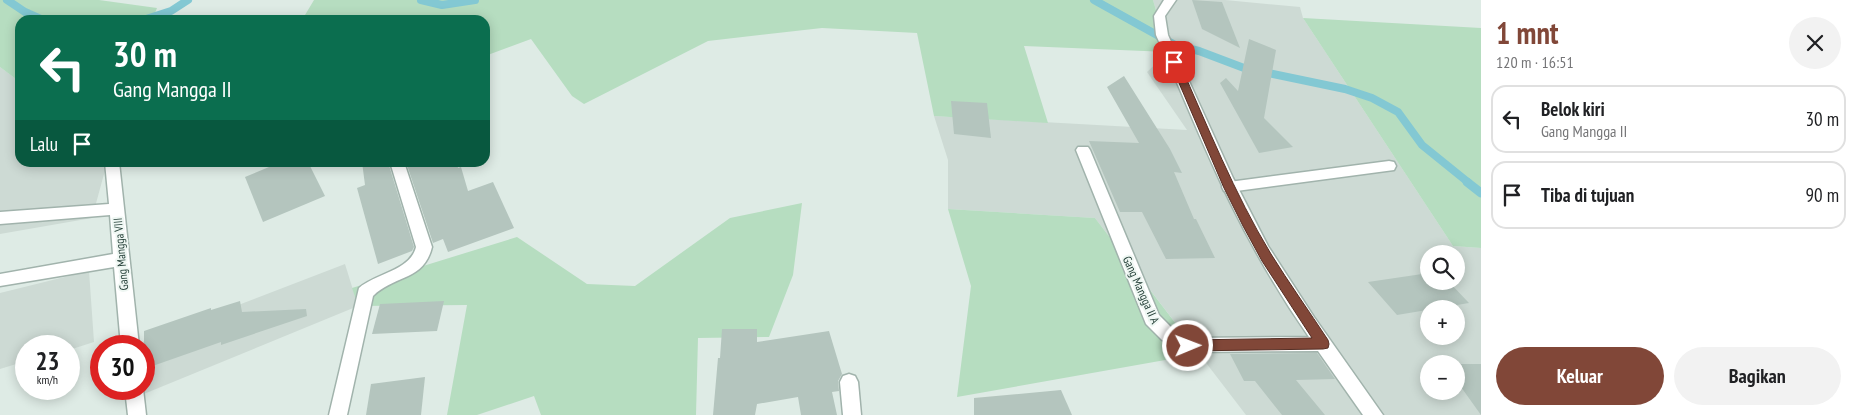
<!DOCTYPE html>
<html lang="id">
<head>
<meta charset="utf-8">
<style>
  :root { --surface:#fff; --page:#f2f2f2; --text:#202124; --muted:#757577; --line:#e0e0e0; --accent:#814738 }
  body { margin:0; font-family:"PT Sans Narrow",sans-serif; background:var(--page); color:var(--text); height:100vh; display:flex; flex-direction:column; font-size:19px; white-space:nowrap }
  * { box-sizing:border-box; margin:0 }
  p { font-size:16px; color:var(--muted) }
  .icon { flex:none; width:28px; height:28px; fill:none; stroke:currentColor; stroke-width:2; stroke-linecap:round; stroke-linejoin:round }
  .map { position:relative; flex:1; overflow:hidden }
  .sheet { display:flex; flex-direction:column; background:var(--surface); width:375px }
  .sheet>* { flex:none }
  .guide { position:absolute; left:15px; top:15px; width:475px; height:152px; border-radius:15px; box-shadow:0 2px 12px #0003; background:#0b6e4f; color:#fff; overflow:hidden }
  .controls { position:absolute; left:1420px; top:245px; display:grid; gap:10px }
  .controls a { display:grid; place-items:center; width:45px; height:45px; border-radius:50%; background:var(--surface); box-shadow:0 2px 12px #0003; font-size:25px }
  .speed { position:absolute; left:15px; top:335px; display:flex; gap:10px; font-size:25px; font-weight:700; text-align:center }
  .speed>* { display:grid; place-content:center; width:65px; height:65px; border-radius:50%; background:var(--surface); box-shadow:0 2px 12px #0003; line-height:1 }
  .speed small { font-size:12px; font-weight:400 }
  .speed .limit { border:8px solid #d22; background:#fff; color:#111 }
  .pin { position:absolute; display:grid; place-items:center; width:42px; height:42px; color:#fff; margin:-21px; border-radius:10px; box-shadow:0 2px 8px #0006 }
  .me { position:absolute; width:55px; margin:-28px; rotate:89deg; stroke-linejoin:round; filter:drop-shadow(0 0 4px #0008) }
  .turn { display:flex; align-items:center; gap:18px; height:105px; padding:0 15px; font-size:22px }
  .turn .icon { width:65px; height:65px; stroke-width:2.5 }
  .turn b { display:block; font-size:35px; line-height:42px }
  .then { display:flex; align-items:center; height:48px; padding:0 15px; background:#0003; gap:10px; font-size:19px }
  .round { display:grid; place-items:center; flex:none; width:52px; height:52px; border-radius:26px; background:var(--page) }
  .headline { display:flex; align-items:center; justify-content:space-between; height:85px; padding:0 15px }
  h1 { font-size:30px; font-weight:800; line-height:38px; color:var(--accent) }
  .action { display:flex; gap:10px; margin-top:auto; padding:10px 15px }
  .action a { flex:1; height:58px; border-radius:30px; background:var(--accent); color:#fff; font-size:20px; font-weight:800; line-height:58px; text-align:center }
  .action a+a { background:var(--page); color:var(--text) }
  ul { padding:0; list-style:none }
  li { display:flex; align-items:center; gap:15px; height:68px; margin:0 10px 8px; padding:0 5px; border:2px solid var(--line); border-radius:15px }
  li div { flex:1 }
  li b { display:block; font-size:19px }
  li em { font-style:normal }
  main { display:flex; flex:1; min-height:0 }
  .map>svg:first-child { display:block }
  .built { fill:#cddad4; fill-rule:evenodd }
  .green { fill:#b6ddc0 }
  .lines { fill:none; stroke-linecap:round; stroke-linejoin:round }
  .stream-far1 { stroke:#83c8d3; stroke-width:8 }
  .stream { stroke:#83c8d3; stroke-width:9 }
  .building { fill:#b4c5be }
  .lane-casing { stroke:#a1b3ac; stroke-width:3 }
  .street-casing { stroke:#a1b3ac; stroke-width:3 }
  .lane { fill:#fff; fill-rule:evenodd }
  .street { fill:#fff; fill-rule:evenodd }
  .route { fill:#814738; stroke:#542e24 }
  .labels { text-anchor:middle; stroke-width:4; stroke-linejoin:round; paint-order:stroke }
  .street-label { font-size:12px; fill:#1f3b33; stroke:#eff7f3 }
</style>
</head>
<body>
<main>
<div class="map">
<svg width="1481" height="415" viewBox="0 0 1481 415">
  <rect width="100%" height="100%" fill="#deebe5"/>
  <g class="built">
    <path d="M1153 0H1225L1300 7 1303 18 1453 246 1481 248V415H1246L1095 218 948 209V160L934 116 1187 130 1147 72 1168 52ZM1429 254H1456V281H1429ZM1429 309H1456V336H1429ZM1429 364H1456V391H1429Z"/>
    <path d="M0 67 20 82V162L107 163 92 218 0 234Z"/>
    <path d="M345 264 358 306 134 398 133 389H144V346H132Z"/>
    <path d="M89 271 94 342 69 350V346H26V361L0 369V293Z"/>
  </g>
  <g class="green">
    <path d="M0 0H99L157 8 152 20H20V82L0 67Z"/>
    <path d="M314 0H1153L1168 52 1024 46 1048 123 934 116 917 33 822 28 708 41 584 104 572 96 531 39 485 56V20H302Z"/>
    <path d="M1303 18 1481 28V248L1453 246Z"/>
    <path d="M802 203 793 275 769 337 698 338 696 415H541L534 396 477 415H447L467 305 358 306 352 288 517 237 587 284 635 286 730 218Z"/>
    <path d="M948 209 1095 218 1199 354 957 397 971 286Z"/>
  </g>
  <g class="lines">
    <g class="stream-far1">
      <path d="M7 0 25 12 43 20"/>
      <path d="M421 0 442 5 475 0"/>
      <path d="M1094 0 1175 45 1199 51 1244 68 1345 89 1372 98 1398 112 1422 145 1469 183"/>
      <path d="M143 20 171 11 188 0"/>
    </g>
    <path class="stream" d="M1467 182 1481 193"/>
  </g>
  <g class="building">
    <path d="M1192 0 1222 2 1240 48 1202 29Z"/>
    <path d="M1249 39 1276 50 1264 118 1293 147 1259 153 1220 83 1226 78 1238 91Z"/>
    <path d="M1124 76 1170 149 1182 173 1174 172 1194 219H1196L1215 258 1166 259 1142 212H1120L1089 141 1139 143 1107 87Z"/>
    <path d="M951 101 987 103 991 138 954 134Z"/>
    <path d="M281 162H308L325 196 263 222 245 177Z"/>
    <path d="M362 162H388L414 247 412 251 378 264 357 188 365 185Z"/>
    <path d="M406 162H457L458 168 461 167 468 191 493 182 514 228 448 252 443 239 433 243Z"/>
    <path d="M1429 273V281H1448L1469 303 1397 315 1368 282Z"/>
    <path d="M240 301 242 312 306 309 307 316 221 345V342L144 369V331L211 308V310Z"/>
    <path d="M444 301 437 331 372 334 380 304Z"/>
    <path d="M722 329H757V342L829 331 842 374 838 381 839 391 832 392 837 415H801L798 397 757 404 755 415H713L718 358H720Z"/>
    <path d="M1317 353 1335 379 1296 380 1325 415H1282L1255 381H1244L1230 354Z"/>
    <path d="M1445 364H1481V415L1456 380V364Z"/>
    <path d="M425 377 421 415H366L371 384Z"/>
    <path d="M1061 390 1072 415H974V398Z"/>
  </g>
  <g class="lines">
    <g class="lane-casing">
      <path id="lane" d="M1389 161 1394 162 1396 166 1394 170 1229 192 1224 191 1222 187 1224 183 1229 182Z"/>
    </g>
    <g class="street-casing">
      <g id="street">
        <path d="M1164 0H1176L1165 16 1168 35 1233 178 1268 246 1314 317 1383 415H1363L1318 351 1188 352 1162 340 1146 324 1076 150 1078 147H1088L1090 150 1159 315 1174 330 1189 338 1309 337C1279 294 1253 249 1230 202 1203 147 1181 90 1156 35L1154 16Z"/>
        <path d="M105 162H119L139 346H121L114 267 0 286V274L113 254 110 215 0 224V212L109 204Z"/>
        <path d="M390 162H404L432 247C424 281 394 275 373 296L347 415H329L359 288C376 273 410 271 416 247Z"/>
        <path d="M849 374 855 376 858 382 861 415H843L840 382 843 376Z"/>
        <path d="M125 389H143L146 415H128Z"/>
      </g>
    </g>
    <use href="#lane" class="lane"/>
    <use href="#street" class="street"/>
  </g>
  <path class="route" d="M1174 59 1179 62C1208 127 1234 193 1271 254 1289 283 1309 311 1328 340L1329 344 1328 348 1323 349 1188 351 1183 349 1181 346 1183 342 1188 340 1312 338 1262 261 1243 226 1224 188 1170 62Z"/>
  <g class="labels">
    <g class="street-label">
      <text transform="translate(121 254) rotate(-95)" y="4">Gang Mangga VIII</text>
      <text transform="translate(1141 290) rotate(66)" y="4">Gang Mangga II A</text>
    </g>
  </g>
</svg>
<div class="controls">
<a><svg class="icon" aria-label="search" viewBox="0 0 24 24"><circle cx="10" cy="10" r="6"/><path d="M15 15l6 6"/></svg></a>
<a>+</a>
<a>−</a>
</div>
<div class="speed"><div>23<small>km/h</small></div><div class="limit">30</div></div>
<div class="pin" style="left:1174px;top:62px;background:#d93025"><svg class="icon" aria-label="arrive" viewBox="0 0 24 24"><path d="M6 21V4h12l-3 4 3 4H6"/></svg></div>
<svg class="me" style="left:1188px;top:346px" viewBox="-20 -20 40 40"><circle r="17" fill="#814738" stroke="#fff" stroke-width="3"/><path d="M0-11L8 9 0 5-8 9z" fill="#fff"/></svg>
<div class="guide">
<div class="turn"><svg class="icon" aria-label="left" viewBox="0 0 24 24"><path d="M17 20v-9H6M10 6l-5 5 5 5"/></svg><div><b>30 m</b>Gang Mangga II</div></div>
<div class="then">Lalu<svg class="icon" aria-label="arrive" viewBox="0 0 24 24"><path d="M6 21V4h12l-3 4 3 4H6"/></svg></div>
</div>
</div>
<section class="sheet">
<div class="headline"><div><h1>1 mnt</h1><p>120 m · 16:51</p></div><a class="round"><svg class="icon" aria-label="close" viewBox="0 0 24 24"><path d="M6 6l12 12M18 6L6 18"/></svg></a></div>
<ul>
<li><svg class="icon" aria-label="left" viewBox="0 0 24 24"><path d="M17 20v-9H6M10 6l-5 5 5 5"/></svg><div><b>Belok kiri</b><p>Gang Mangga II</p></div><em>30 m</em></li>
<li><svg class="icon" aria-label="arrive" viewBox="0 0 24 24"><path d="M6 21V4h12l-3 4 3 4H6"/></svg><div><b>Tiba di tujuan</b></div><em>90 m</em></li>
</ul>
<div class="action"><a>Keluar</a><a>Bagikan</a></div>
</section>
</main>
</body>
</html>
